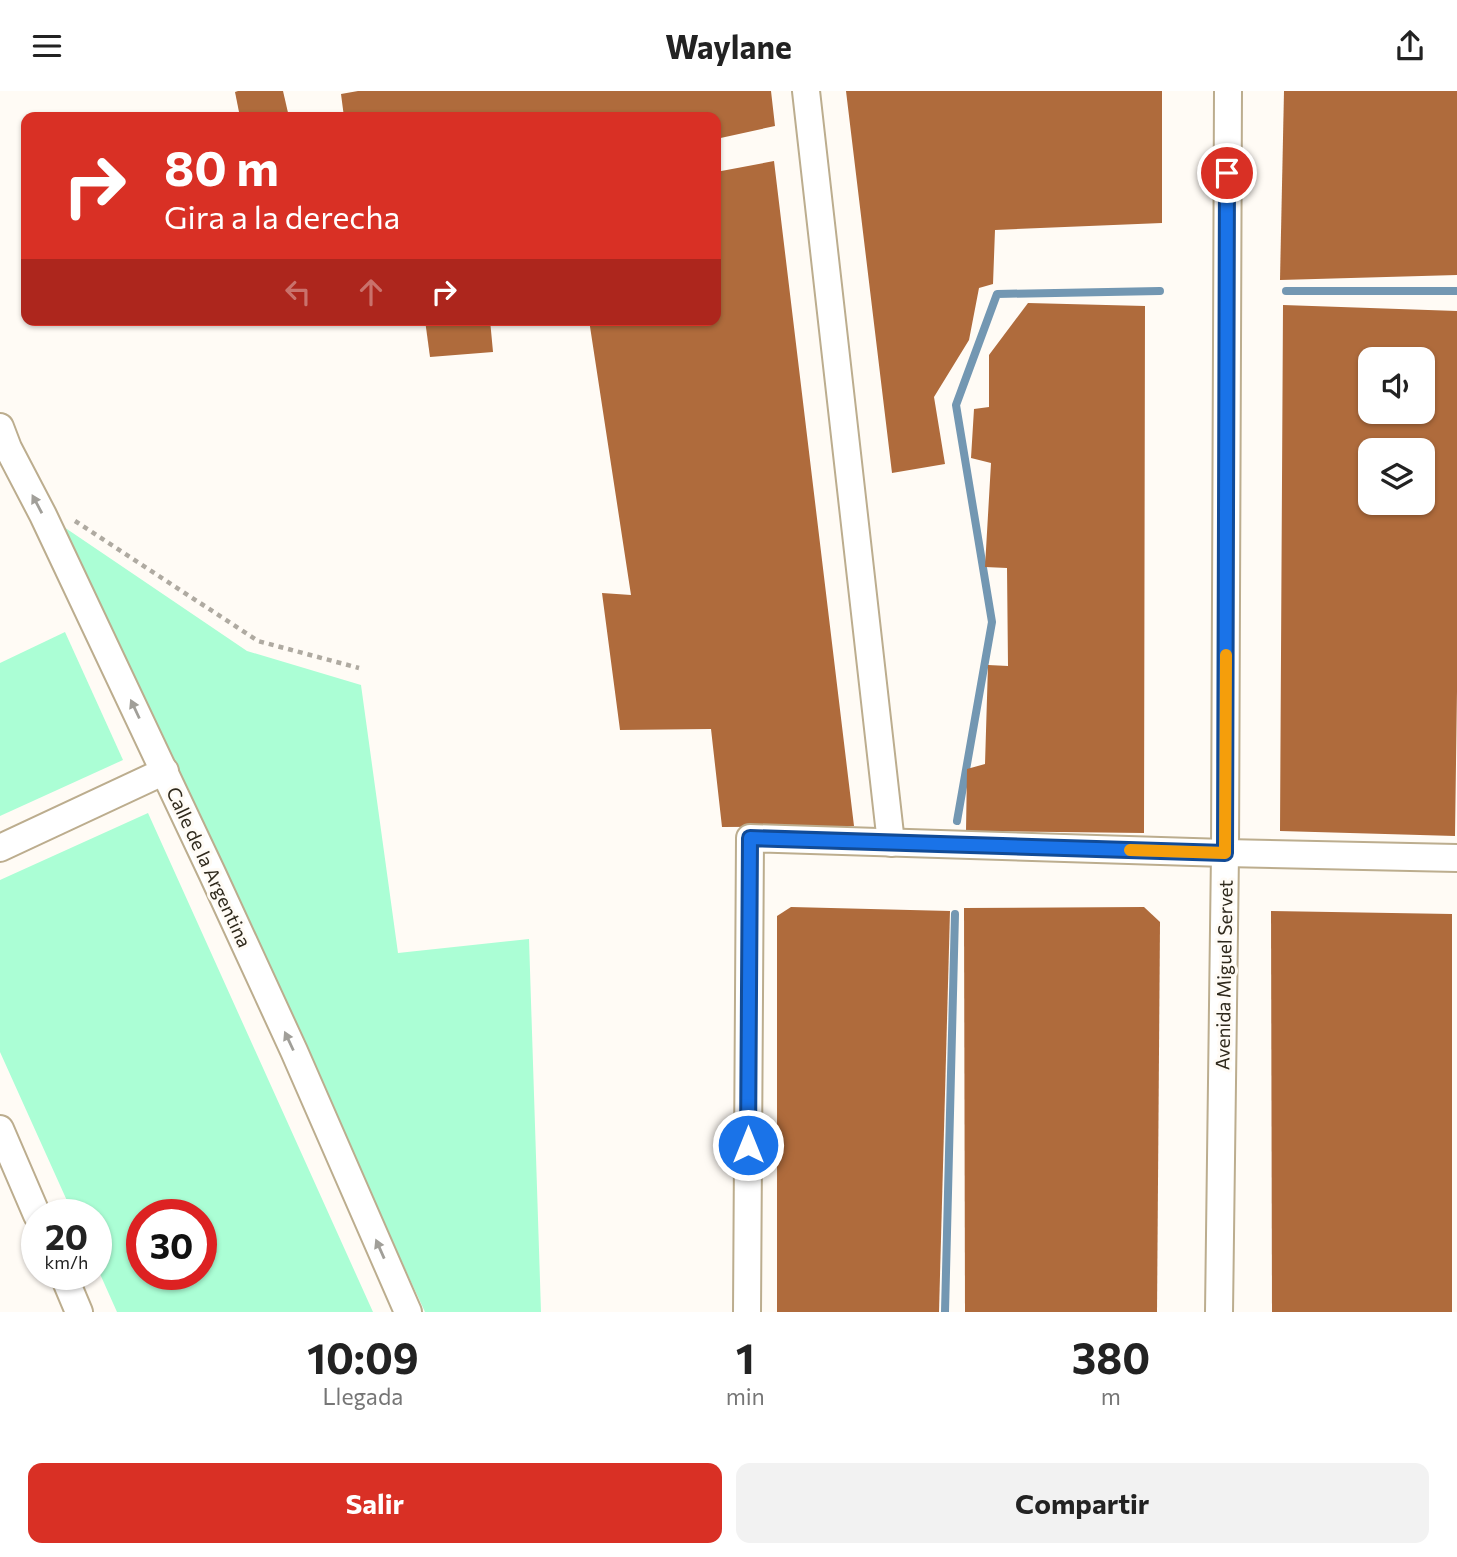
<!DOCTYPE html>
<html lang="es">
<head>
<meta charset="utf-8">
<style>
  :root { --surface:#fff; --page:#f2f2f2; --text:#222; --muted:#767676; --accent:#d93025 }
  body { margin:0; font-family:Commissioner,sans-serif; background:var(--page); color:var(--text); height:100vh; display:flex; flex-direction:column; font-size:26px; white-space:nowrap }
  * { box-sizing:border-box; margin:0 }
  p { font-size:23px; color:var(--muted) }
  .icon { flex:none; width:38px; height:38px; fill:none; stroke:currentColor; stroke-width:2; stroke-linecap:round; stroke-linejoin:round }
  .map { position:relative; height:1221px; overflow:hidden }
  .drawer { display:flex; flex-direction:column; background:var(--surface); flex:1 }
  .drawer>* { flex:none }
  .banner { position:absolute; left:21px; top:21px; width:700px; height:214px; border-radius:14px; box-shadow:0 2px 5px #0004; background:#d93025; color:#fff; overflow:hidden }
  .tools { position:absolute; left:1358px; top:256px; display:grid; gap:14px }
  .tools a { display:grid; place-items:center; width:77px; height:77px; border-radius:14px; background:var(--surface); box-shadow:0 2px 5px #0004; font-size:35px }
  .speed { position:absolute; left:21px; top:1108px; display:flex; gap:14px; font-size:35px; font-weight:700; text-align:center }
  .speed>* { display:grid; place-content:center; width:91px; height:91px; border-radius:50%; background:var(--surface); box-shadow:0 2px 5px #0004; line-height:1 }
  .speed small { font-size:18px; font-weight:400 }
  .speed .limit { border:10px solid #d22; background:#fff; color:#111 }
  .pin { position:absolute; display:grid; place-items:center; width:60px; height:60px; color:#fff; margin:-30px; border:4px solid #fff; border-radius:50%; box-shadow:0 2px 7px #0007 }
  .me { position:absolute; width:77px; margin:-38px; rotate:0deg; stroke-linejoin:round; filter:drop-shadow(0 0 5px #0008) }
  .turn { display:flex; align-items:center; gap:24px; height:147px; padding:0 28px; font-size:32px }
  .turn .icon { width:91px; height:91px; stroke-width:2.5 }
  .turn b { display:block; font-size:49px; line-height:60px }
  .lanes { display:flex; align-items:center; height:66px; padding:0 28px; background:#0003; justify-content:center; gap:35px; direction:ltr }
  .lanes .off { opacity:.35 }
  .eta { display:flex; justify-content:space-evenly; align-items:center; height:119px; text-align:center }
  .eta b { font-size:42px; font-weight:700; line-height:49px }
  .primary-button { display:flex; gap:14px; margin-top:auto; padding:14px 28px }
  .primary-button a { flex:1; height:80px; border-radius:14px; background:var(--accent); color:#fff; font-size:28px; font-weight:700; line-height:80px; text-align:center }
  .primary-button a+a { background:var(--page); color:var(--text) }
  header { display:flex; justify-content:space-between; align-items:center; height:91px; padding:0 28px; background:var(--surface); font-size:32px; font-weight:700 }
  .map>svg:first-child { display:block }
  .green { fill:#abfed5; fill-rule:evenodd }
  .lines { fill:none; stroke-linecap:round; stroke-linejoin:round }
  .stream { stroke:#7397b2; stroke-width:8 }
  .building { fill:#af6b3c; fill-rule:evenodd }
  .minor-casing { stroke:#bcad8e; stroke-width:30 }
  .path { stroke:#afaaa1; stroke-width:4.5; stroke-dasharray:5 5; stroke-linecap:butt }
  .minor { stroke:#fff; stroke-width:26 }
  .oneway { fill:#a19f99 }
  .route-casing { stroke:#114b97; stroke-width:18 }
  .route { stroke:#1a73e8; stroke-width:12 }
  .slow { stroke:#f59e0b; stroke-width:12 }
  .labels { text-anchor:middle; stroke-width:6; stroke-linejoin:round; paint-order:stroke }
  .street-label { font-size:19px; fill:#2f291c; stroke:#fffbf5 }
</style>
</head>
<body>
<header><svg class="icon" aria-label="menu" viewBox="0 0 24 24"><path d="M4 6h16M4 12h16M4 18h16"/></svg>Waylane<svg class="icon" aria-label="share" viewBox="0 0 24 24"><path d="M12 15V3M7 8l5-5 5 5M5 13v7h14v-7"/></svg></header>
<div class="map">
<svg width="1457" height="1221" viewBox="0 0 1457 1221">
  <rect width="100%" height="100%" fill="#fffbf5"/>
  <g class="green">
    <path d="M61 434 247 560 361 594 398 862 529 848 541 1221H425Z"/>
    <path d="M65 541 123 669 0 725V572Z"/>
    <path d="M148 722 373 1221H117L96 1174V1124L73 1123 0 961V789ZM142 1124H201V1183H142Z"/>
  </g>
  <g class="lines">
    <g class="stream">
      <path d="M1286 200H1457"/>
      <path d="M957 730 992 531 956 314 997 203 1160 200"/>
      <path d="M945 1221 955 823"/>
    </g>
  </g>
  <g class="building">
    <path d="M238 0H283L289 26H240L235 1Z"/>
    <path d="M358 0H771L775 35 716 48V26H344L341 3Z"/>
    <path d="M846 0H1162V132L995 139 993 193 979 197 969 249 934 306 945 373 892 382Z"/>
    <path d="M1284 0H1457V184L1280 189Z"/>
    <path d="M774 70 854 735 722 736 711 638 620 639 602 502 631 504 589 229H716V81Z"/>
    <path d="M1028 212 1145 215 1144 742 966 740 967 678 985 673 988 574 1008 575 1007 477 985 476 991 372 971 367 974 318 989 316V264Z"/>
    <path d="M1283 214 1457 220V600L1455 745 1280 740ZM1370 268H1423V320H1370ZM1370 359H1423V411H1370Z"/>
    <path d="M425 229H490L493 261 430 266Z"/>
    <path d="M791 816 950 820 939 1221H777V825Z"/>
    <path d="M1144 816 1160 831 1157 1221H965L964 817Z"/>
    <path d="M1271 820 1452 823V1221H1272Z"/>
  </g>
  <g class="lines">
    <g class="minor-casing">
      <g id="minor">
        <path d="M806 0 891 752"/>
        <path d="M0 336 8 357 43 424 212 782 294 960 408 1221"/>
        <path d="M0 757 165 680"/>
        <path d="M0 1038 37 1124"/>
        <path d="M63 1183 79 1221"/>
        <path d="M747 1221 750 747 1225 762 1457 767"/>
        <path d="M1219 1221 1225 762 1228 0"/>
      </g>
    </g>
    <path class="path" d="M75 430 258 550 359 577"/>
    <use href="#minor" class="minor"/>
  </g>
  <defs><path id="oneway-solid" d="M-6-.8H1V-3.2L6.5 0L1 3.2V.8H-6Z" transform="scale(1.75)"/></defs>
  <g class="oneway">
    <use href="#oneway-solid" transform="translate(37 413) rotate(-118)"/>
    <use href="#oneway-solid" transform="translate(135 618) rotate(-115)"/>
    <use href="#oneway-solid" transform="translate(289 950) rotate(-115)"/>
    <use href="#oneway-solid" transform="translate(380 1158) rotate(-114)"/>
  </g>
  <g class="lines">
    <g class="route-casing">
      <path id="route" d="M748 1054 750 747 1225 762 1227 82"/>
    </g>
    <use href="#route" class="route"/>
    <path class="slow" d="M1130 759 1225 762 1226 564"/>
  </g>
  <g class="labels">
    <g class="street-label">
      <text transform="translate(209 776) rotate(65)" y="7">Calle de la Argentina</text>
      <text transform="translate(1224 884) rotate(-89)" y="7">Avenida Miguel Servet</text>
    </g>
  </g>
</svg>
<div class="tools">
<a><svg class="icon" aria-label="sound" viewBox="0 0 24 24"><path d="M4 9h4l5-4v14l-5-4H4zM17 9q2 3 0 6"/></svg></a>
<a><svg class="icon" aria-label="layers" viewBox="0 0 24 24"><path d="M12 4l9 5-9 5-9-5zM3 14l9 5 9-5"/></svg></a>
</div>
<div class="speed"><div>20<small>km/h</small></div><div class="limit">30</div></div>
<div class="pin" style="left:1227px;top:82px;background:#d93025"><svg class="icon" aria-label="arrive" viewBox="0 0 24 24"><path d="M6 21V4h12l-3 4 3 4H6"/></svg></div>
<svg class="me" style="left:748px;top:1054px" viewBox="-20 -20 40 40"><circle r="17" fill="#1a73e8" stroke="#fff" stroke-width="3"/><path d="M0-11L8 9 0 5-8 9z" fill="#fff"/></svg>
<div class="banner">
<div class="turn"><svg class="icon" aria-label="right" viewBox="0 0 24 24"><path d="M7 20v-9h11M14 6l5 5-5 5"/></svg><div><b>80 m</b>Gira a la derecha</div></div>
<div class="lanes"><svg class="icon off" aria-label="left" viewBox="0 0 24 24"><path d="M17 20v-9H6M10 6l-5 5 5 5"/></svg><svg class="icon off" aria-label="ahead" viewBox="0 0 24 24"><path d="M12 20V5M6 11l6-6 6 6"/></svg><svg class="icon" aria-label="right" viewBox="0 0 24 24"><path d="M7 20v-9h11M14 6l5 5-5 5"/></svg></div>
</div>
</div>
<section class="drawer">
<div class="eta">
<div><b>10:09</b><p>Llegada</p></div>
<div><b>1</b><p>min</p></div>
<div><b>380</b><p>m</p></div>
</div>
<div class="primary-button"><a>Salir</a><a>Compartir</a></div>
</section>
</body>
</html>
